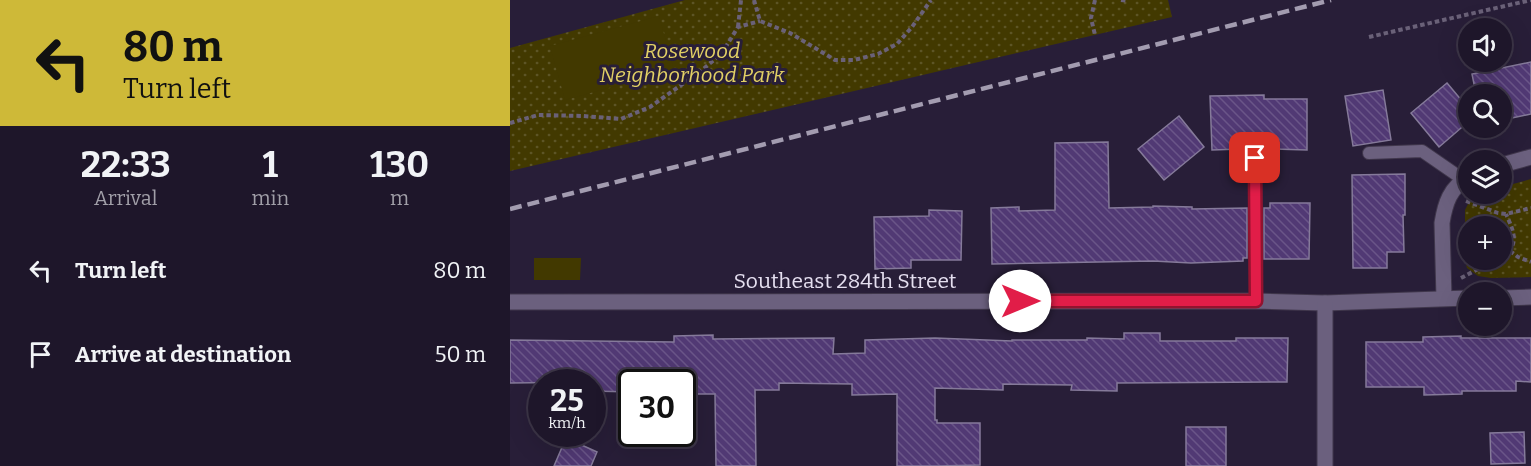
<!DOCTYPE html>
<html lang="en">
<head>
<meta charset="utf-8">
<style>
  :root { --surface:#1e162a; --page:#261f32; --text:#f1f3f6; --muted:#a19fa8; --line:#3c3547 }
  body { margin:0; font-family:Bitter,serif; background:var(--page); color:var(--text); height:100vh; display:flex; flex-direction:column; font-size:22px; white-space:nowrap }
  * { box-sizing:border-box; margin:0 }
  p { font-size:20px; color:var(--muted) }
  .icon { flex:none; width:33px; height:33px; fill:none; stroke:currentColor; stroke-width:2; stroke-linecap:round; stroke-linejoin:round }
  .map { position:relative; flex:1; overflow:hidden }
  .side { display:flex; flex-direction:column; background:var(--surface); width:510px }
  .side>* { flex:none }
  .guide { background:#ceb938; color:#111; overflow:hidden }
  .buttons { position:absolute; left:948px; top:18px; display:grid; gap:12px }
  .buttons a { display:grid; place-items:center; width:54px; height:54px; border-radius:50%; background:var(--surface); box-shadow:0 6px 24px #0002,0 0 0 2px var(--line); font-size:30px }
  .speed { position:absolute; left:18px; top:369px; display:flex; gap:12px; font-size:30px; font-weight:700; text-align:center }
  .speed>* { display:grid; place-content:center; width:78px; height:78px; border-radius:50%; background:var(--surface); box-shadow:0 6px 24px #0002,0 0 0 2px var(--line); line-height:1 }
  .speed small { font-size:15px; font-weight:400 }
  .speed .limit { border:3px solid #111; border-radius:9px; background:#fff; color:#111 }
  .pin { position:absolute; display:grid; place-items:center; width:51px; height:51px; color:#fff; margin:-26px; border-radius:12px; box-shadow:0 3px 9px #0006 }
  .me { position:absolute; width:66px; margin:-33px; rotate:90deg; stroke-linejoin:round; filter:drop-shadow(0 0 4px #0008) }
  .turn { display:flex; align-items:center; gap:21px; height:126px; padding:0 24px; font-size:27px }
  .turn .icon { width:78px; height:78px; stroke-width:2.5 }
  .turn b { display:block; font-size:42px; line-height:51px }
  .eta { display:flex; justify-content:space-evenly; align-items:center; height:102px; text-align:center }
  .eta b { font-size:36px; font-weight:700; line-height:42px }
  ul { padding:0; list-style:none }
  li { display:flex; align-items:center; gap:18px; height:84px; padding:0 24px }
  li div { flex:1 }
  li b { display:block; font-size:22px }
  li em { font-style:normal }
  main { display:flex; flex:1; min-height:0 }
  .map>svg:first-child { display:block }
  .grass { fill:url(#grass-dots); fill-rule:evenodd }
  .garden { fill:#423900 }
  .building { fill:url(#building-back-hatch); stroke:#857a9a; stroke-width:1.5 }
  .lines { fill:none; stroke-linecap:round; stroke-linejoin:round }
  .service-casing { stroke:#40374c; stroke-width:14 }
  .minor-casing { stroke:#40374c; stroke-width:17 }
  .path { stroke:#6a6178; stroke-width:4; stroke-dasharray:4.5 3; stroke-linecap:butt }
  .service { stroke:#6b607e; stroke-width:12 }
  .minor { stroke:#6b607e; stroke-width:15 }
  .rail { stroke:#a39cb0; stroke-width:4.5; stroke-dasharray:12 6; stroke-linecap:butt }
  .route-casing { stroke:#92132f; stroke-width:15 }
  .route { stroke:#e11d48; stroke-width:10 }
  .labels { text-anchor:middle; stroke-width:6; stroke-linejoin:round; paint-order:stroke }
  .park-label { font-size:21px; font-style:italic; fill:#e2d065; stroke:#281e38 }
  .street-label { font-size:21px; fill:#e5dff0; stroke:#281e38 }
</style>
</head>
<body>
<main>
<section class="side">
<div class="guide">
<div class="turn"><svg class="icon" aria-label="left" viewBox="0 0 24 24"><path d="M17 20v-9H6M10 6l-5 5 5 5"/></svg><div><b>80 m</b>Turn left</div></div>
</div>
<div class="eta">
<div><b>22:33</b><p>Arrival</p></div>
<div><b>1</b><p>min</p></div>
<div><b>130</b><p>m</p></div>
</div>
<ul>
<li><svg class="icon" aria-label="left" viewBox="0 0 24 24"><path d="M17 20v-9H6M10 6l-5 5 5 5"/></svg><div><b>Turn left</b></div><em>80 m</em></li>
<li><svg class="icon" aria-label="arrive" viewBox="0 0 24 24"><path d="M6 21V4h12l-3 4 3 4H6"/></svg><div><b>Arrive at destination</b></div><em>50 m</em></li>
</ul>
</section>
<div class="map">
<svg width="1021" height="466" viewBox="0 0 1021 466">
  <defs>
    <pattern id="grass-dots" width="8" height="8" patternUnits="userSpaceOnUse" patternTransform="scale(1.5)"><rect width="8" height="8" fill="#423900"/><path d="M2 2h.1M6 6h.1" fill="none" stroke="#5d5526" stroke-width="1.8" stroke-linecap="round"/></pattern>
    <pattern id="building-back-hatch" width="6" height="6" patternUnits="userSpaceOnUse" patternTransform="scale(1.5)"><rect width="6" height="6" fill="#513974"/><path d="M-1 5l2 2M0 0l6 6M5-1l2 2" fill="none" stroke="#6a5588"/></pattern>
  </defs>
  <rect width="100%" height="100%" fill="#281e38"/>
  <g class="grass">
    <path d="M175 0H658L662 17 0 171V48Z"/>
    <path d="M1021 179V277L981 278 968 276 957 268 955 259V210L961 198 968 194H992V187ZM992 226V260H958V226Z"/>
  </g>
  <g class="garden">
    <path d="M149 16 164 70 55 100 40 46Z"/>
    <path d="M24 258H71L70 280H24Z"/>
  </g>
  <g class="building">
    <path d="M1021 62V114L992 120V94H966L962 74Z"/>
    <path d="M937 83 958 108V122L929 147 901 113Z"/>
    <path d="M873 90 881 140 843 146 835 96Z"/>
    <path d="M754 95V99H797V150L764 149V148L702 150 700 96Z"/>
    <path d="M669 116 694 147 654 180 628 149Z"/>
    <path d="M598 142 599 208 643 207V206L682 207V209L737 208V258H733V261L681 263 643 261 482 264 481 208 509 207V211L545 210V143Z"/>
    <path d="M895 174V215H893L894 252H877V268H843L842 175Z"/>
    <path d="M760 203H800L799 259H754V208H760Z"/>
    <path d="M419 210 452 211 451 260H401V268L365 269 364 217 419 216Z"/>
    <path d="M614 333H650V341H726V338H778L777 382 607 383V391L561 390 562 385 493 384V390L425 388V420H427V423H470V465L427 466H387V394L342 395V384L269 383V390H245L246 466H206L205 394H172V382H122V392L82 391V382L0 383V340L164 342V336L203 335V339L324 338 323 354 355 353V340L425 338 502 341V340H577V338L614 339Z"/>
    <path d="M951 336V338H1021V382L1006 381V391H952V394L914 395V387H856V342H913V337Z"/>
    <rect x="676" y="427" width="40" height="39"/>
    <path d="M1014 432 1015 463 981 464 980 433Z"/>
    <path d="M56 438 87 452 81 466H44Z"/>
  </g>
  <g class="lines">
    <g class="service-casing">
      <g id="service">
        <path d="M859 153 912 151 954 180"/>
        <path d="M745 158 746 301"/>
      </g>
    </g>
    <g class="minor-casing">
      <g id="minor">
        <path d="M992 165 1021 157"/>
        <path d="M934 298 932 223C935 204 940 187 958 178"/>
        <path d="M992 298 1021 297"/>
        <path d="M0 302 746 301 815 303 958 298"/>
        <path d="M815 466V303"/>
      </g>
    </g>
    <g class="path">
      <path d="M244 0 250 21 280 33 325 60H344L368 54 387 44 402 27 421 0"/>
      <path d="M585 0 581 18 585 35"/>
      <path d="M611 0 618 1"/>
      <path d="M228 27 231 0"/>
      <path d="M859 37 1021 0"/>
      <path d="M0 123 28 115 73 116 111 119 140 107 191 71 212 53 228 27 250 21"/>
      <path d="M956 201 988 213 996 214 1021 208"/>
      <path d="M1000 251 1008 257 1021 262"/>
      <path d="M992 256C1011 245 1003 230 996 214"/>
      <path d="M951 278 985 260"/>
    </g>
    <use href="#service" class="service"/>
    <use href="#minor" class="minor"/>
    <path class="rail" d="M0 209 821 0"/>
  </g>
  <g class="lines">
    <g class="route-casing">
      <path id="route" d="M510 301H746L745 158"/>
    </g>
    <use href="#route" class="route"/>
  </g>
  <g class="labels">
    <g class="park-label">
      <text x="182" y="58">Rosewood<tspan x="182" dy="24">Neighborhood Park</tspan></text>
    </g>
    <g class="street-label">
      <text x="335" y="288">Southeast 284th Street</text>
    </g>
  </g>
</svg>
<div class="buttons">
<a><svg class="icon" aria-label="sound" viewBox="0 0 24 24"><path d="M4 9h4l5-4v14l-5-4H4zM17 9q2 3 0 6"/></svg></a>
<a><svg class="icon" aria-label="search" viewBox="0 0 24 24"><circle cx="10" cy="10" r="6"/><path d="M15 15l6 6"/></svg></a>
<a><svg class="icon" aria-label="layers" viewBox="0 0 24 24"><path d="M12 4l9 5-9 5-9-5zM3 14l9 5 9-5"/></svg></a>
<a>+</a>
<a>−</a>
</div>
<div class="speed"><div>25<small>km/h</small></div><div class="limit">30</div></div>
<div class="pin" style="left:745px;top:158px;background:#d93025"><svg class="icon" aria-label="arrive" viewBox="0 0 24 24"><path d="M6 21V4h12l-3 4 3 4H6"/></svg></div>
<svg class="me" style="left:510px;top:301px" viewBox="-20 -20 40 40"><circle r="19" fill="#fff"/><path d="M0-13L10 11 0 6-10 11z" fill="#e11d48"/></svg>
</div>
</main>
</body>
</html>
